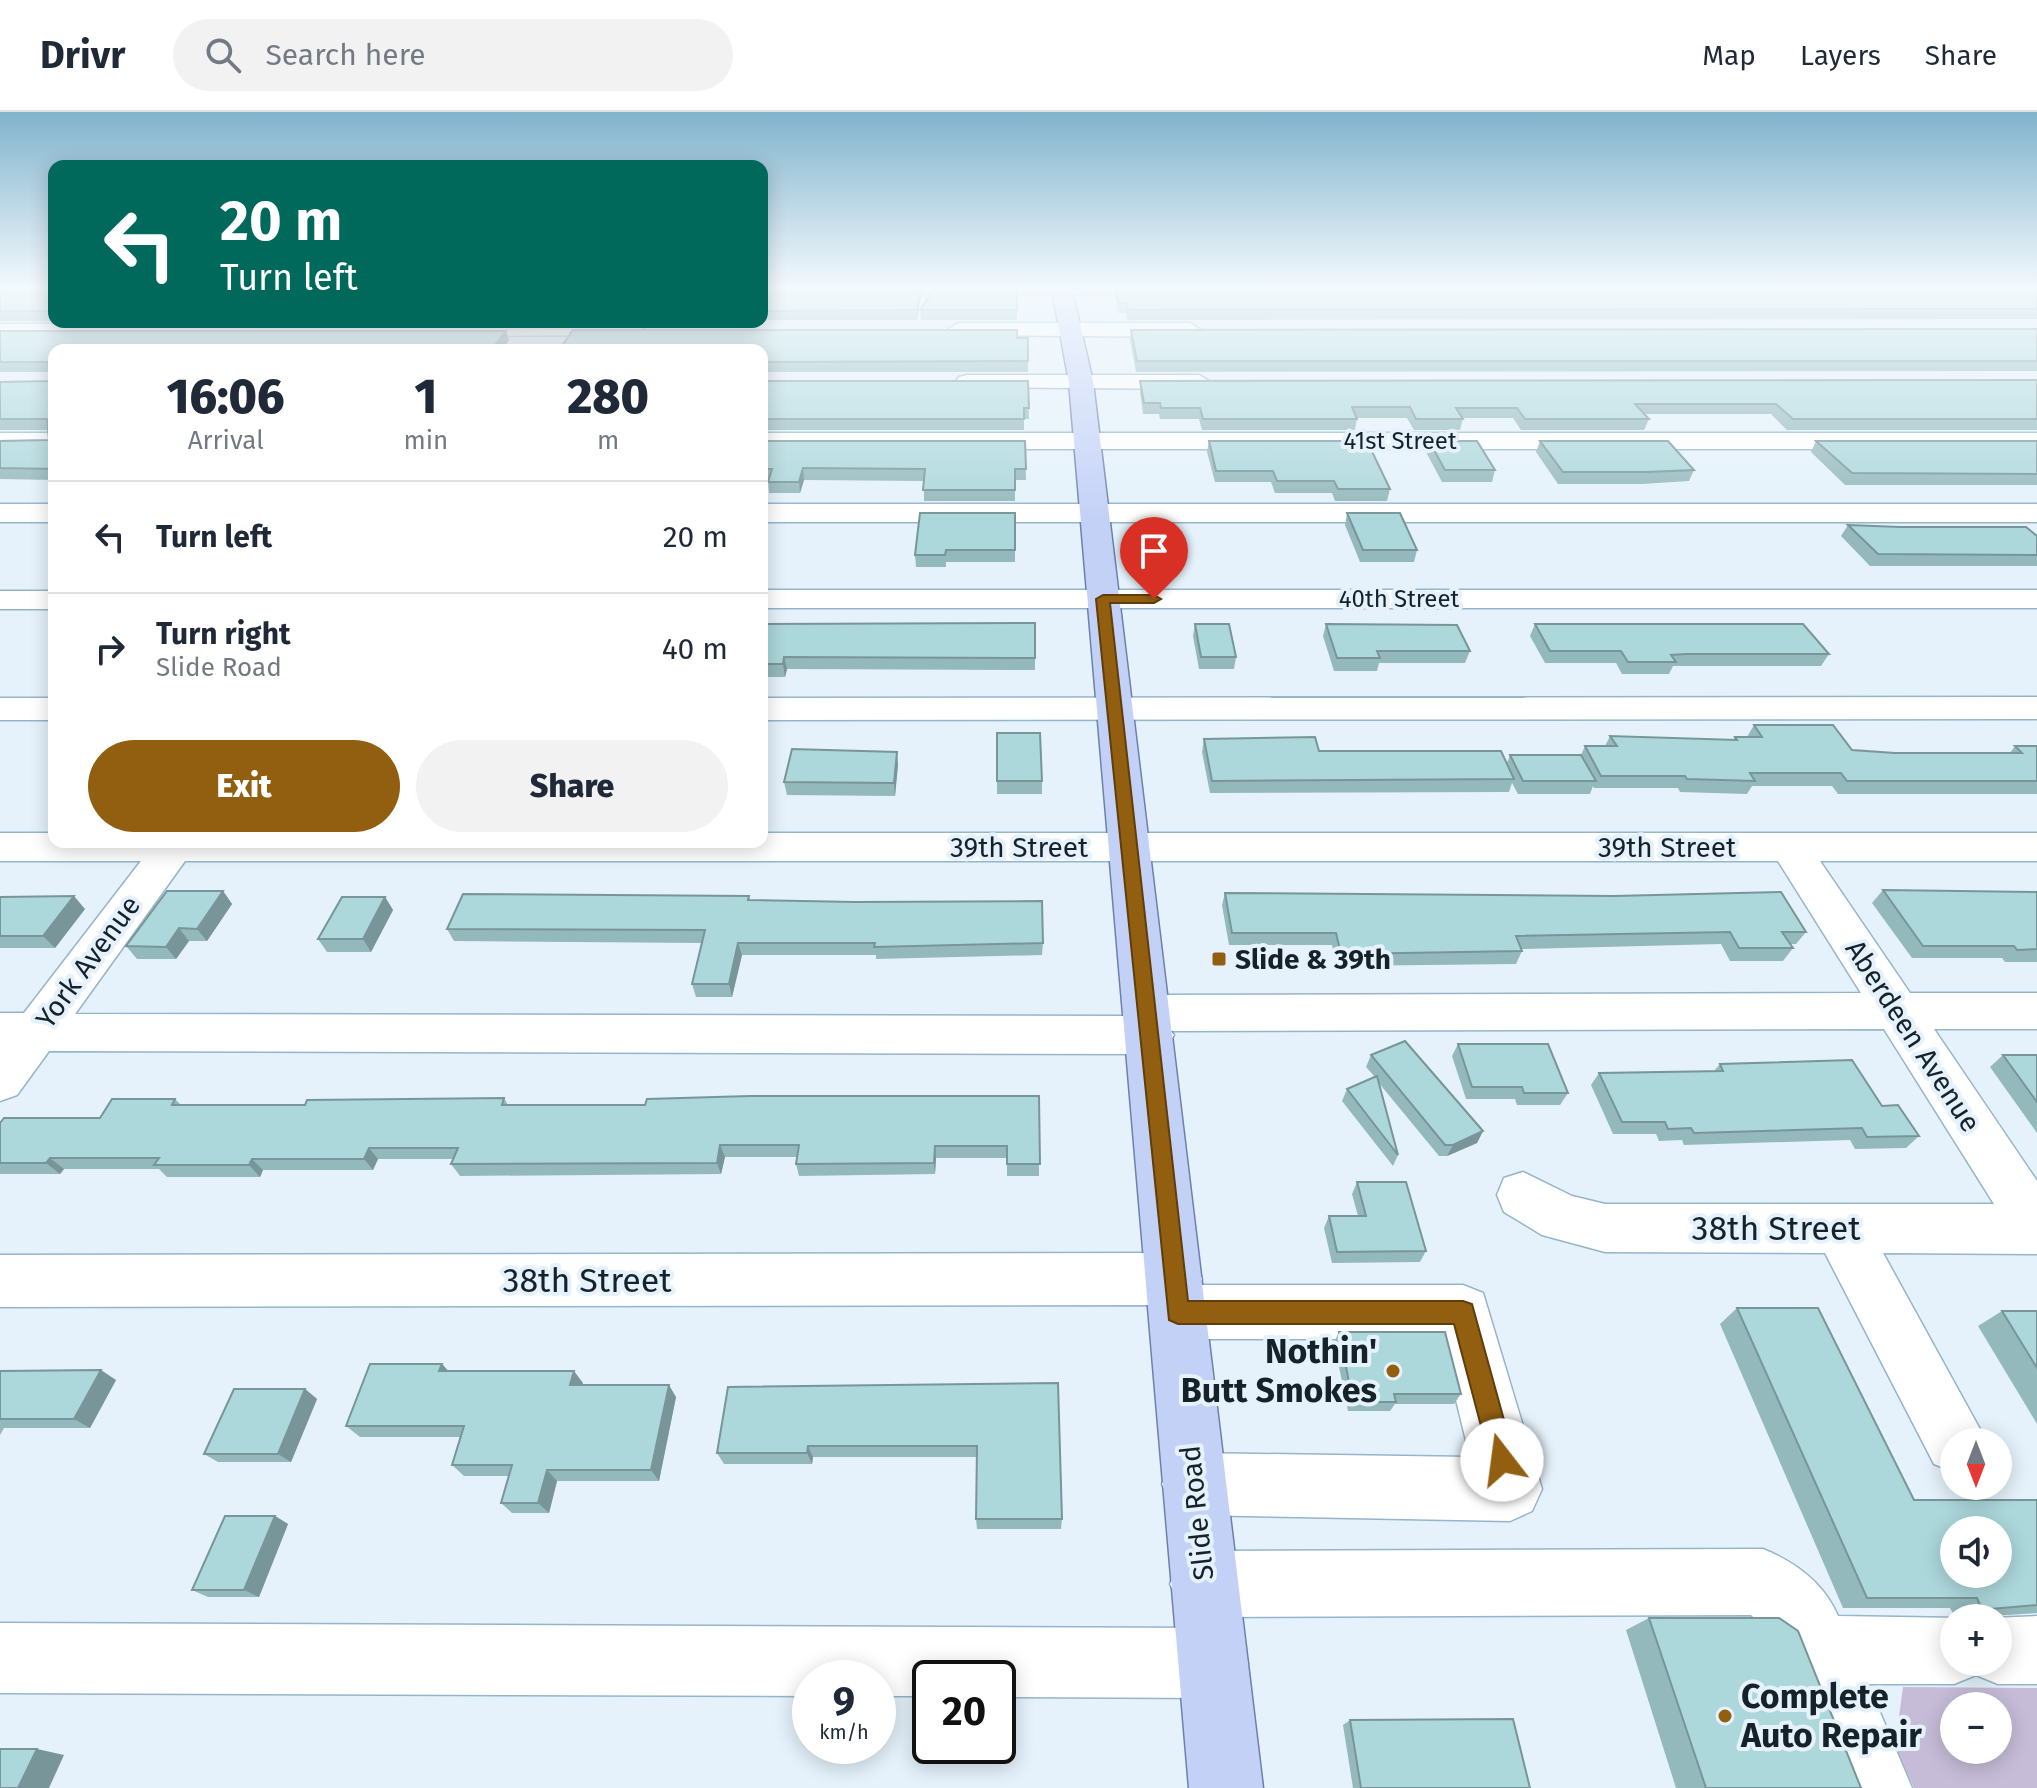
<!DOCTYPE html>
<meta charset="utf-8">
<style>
:root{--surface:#fff;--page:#f2f2f3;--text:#1f2937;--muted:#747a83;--line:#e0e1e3;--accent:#925f11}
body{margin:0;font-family:"Fira Sans",sans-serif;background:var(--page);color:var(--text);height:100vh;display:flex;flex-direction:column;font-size:30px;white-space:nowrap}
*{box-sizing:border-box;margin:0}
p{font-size:26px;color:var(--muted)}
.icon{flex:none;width:44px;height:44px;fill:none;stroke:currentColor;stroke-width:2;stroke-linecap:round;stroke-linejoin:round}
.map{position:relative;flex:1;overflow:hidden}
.panel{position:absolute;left:48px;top:232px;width:720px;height:504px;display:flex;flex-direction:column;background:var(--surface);border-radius:16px;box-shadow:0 4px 20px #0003}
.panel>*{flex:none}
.banner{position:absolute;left:48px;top:48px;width:720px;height:168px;border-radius:16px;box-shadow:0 4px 20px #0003;background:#00695c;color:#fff;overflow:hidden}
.needle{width:52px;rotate:180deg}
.buttons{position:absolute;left:1940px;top:1316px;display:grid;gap:16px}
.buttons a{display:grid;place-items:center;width:72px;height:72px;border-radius:50%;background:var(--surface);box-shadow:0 4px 20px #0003;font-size:40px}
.speed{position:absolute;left:792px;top:1548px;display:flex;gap:16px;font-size:40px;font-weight:700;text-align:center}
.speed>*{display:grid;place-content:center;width:104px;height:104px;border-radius:50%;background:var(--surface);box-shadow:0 4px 20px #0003;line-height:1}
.speed small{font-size:20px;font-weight:400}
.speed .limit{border:4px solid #111;border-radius:12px;background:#fff;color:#111}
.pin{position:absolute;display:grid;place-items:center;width:68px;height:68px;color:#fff;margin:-82px -34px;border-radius:50% 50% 50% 0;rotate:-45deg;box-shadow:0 0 8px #0007}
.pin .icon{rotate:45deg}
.me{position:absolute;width:88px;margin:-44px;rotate:345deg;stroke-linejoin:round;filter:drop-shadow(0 0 6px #0008)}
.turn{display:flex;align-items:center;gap:28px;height:168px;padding:0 40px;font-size:36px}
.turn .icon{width:104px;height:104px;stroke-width:2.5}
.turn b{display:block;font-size:56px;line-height:68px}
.eta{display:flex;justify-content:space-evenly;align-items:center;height:136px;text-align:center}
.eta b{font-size:48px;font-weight:800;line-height:56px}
.action{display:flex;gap:16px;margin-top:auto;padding:16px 40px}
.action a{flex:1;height:92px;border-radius:48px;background:var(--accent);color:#fff;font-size:32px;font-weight:800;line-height:92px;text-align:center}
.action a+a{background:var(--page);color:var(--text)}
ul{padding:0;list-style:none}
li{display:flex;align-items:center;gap:24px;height:112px;padding:0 40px;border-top:2px solid var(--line)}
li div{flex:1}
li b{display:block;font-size:30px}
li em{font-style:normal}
header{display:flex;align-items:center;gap:48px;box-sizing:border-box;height:112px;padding:0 40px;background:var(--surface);border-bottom:2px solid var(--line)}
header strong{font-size:38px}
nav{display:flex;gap:44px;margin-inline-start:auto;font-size:28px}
.search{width:560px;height:72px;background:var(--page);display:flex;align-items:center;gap:20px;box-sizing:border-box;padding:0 28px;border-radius:44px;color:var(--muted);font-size:30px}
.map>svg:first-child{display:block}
</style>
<header>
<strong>Drivr</strong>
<div class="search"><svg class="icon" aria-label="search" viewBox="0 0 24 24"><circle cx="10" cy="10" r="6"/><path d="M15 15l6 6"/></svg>Search here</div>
<nav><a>Map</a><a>Layers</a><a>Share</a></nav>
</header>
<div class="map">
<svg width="2037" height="1676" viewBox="0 0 2037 1676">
<rect width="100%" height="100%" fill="#e5f2fb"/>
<path fill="#c6bcd8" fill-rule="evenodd" d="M1903 1575 2037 1576V1676H1914L1895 1634ZM1998 1594V1638H1954V1594Z"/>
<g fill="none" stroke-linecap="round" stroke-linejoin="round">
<g stroke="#95b5ca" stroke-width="3">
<g id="minor">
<polygon points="762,173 1183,173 1185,176 1175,182 762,180"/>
<polygon points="1987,173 2011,173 2037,187 2037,202"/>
<polygon points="634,211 645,218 642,223 0,226 0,212"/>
<polygon points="958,211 1190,211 1201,218 1190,225 950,223 947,218"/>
<polygon points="967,263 1199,263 1211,270 1199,277 959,275 955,270 959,265"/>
<rect x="0" y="321" width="54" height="16"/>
<rect x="762" y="321" width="1275" height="16"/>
<rect x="0" y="392" width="54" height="18"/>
<rect x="762" y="392" width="1275" height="18"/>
<rect x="762" y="478" width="1275" height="18"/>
<rect x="0" y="479" width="54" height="18"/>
<polygon points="2037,585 2037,607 762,608 762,586"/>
<rect x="0" y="586" width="54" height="22"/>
<path d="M0 721H54V730H762V721H2037V749H1820L1910 881H2037V917H1934L2037 1069V1142L1883 1141 1987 1330H1954V1360L1934 1352 1825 1141 1605 1140 1542 1123 1504 1100 1497 1083 1504 1066 1523 1060 1572 1084 1605 1092H1994L1884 917 1171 919 1174 923 1167 936 1150 942 49 939 17 983 0 989V901H24L141 749H0ZM185 749H1778L1861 881 1146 883 1130 888 1125 904 75 902Z"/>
<polygon points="1174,1141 1194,1149 1202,1167 1199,1173 1463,1173 1483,1181 1542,1377 1532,1399 1510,1409 1193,1403 1171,1394 1162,1372 1171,1350 1193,1341 1470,1345 1441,1227 1178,1227 1158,1219 1150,1200 1153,1193 0,1195 0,1143"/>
<path d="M1763 1437C1795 1450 1824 1471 1838 1504L1960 1506H1954V1550H1998V1506H1992L2037 1504V1572H1998L1976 1563 1954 1572H1868L1912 1676H1838L1780 1529 1751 1503 1203 1505 1180 1495 1170 1472 1180 1449 1203 1439Z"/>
<polygon points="0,1511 1213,1516 1237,1527 1248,1551 1237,1575 1213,1586 998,1585 998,1566 930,1566 930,1584 878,1584 878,1566 810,1566 810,1584 0,1581"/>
</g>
</g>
<g stroke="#6d80ab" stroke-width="3">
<polygon id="major" points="1051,173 1071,173 1093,270 1263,1676 1189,1676 1069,270"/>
</g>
<use href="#minor" fill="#fff" fill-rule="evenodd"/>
<use href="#major" fill="#c4d1f7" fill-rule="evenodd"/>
</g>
<g fill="#94b9bc">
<rect x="0" y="173" width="54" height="36"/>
<polygon points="1017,173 1017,208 921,208 920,198"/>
<polygon points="762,174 921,174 921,183 917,208 762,208"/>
<polygon points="1116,174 2037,174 2037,207 1127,208 1126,201 1118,201 1115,183"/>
<polygon points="2037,217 2037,259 1136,260 1130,228 1131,218"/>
<polygon points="0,219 509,228 502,238 54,238 54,368 0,367 0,329 49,328 48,318 0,318 0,270 50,269 49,260 0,260"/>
<polygon points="1028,226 1028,260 762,260 762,238"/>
<polygon points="2037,268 2037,318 1787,318 1771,302 1644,302 1649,307 1644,318 1521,318 1513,306 1463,306 1460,318 1414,318 1407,306 1357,306 1355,318 1202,318 1199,307 1160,307 1159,302 1143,302 1140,280 1140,269"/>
<polygon points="762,269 1028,269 1029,307 1024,307 1024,318 762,318"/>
<polygon points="762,329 1025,329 1026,368 1015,368 1015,389 924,389 924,369 804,368 800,381 769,381 768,368 762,368"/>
<polygon points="1209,329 1390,377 1387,389 1335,389 1332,381 1275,381 1271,370 1215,370 1207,340"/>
<polygon points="1429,329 1495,358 1492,370 1442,370 1426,340"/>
<polygon points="1540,329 1694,358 1689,369 1642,372 1558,372 1536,340"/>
<polygon points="1816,329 2037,329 2037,373 1845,373 1811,340"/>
<polygon points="1015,401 1015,450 946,450 946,455 916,455 915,443"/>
<polygon points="1347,401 1417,438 1414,450 1360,450 1345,413"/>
<polygon points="1848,413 2037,424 2037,454 1870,454 1841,424"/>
<polygon points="1035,511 1035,558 787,557 785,565 762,565 762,512"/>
<polygon points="1195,512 1236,545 1234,557 1199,557 1193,524"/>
<polygon points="1326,512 1470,539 1465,551 1379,551 1377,559 1334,559 1323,524"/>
<polygon points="1535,512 1829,542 1821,554 1673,554 1669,562 1622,562 1616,551 1545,551 1530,524"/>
<polygon points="1754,613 1852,638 1895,641 2010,641 2015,634 2037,634 2037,682 1838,682 1832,674 1752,674 1747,682 1680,680 1678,676 1594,676 1593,674 1590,682 1518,682 1512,671 1509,680 1210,681 1202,640 1204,627 1319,639 1507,651 1510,643 1581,643 1585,634 1605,634 1610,624 1733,628 1735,625 1747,625"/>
<polygon points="997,621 1042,669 1042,682 997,682"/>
<polygon points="898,652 895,684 787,683 784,670"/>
<polygon points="1883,778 2037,780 2037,850 2005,850 2002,846 1912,846 1872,791"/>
<polygon points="223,779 232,792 207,829 189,829 176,847 137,847 126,834"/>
<polygon points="1225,781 1806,820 1796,832 1790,832 1793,836 1783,849 1730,849 1721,832 1521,837 1522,839 1516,852 1337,854 1332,833 1229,833 1222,793"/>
<polygon points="749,784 750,788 1043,831 1042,843 876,847 876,843 742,843 732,885 696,885 692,872 702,831 454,829 447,817"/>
<polygon points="0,785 85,797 55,836 0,836"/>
<polygon points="385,785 393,798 371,840 327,840 318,827"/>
<polygon points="1458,932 1568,981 1560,993 1517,993 1515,987 1466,987 1452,944"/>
<polygon points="1371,943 1483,1019 1477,1031 1447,1044 1439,1044 1378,970 1398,1043 1393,1054 1342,989 1347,977 1375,965 1366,955"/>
<polygon points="2003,943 2037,943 2037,1021 1990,955"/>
<polygon points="1720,952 1882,994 1919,1024 1906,1036 1855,1037 1850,1028 1684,1033 1682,1028 1659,1029 1656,1022 1613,1022 1591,973 1599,961 1714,959"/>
<polygon points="1039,984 1039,1064 1007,1064 1007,1046 936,1046 935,1062 799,1064 796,1052 797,1045 725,1045 721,1062 460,1064 451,1052 453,1047 378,1047 373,1058 263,1058 260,1065 167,1065 159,1057 64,1057 60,1062 0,1062 0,1011 100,1006 175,987 181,993 305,993 504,986 508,993 645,993"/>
<polygon points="1357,1070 1426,1139 1420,1150 1332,1151 1324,1116 1329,1104 1358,1104 1352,1082"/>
<polygon points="1737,1196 1914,1388 2037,1388 2037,1501 1961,1506 1954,1503 1950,1496 1843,1496 1720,1212"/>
<polygon points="2002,1199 2037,1199 2037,1312 1978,1214"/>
<polygon points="1339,1220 1461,1282 1454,1292 1395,1292 1390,1299 1348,1299 1334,1230"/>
<polygon points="442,1252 448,1259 583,1271 582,1273 676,1285 659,1369 557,1369 549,1401 512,1401 501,1391 509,1364 464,1364 452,1353 461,1325 360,1325 346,1314"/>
<polygon points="0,1259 116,1268 90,1316 4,1316 0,1323"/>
<polygon points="1058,1271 1062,1407 1061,1417 977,1417 976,1407 977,1345 813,1345 812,1352 724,1352 717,1341"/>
<polygon points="305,1277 317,1287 291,1350 218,1350 204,1342"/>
<polygon points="275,1404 288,1412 259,1485 208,1485 192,1478"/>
<polygon points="1649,1506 1861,1676 1676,1676 1626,1518"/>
<polygon points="1350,1608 1530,1676 1353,1676 1343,1613"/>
</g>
<g fill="#789699">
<polygon points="921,174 921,183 917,208 917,198"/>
<polygon points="506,219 509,228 502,238 491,238"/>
<polygon points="803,356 804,368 800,381 799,370"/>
<polygon points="784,545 787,557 785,565 783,552"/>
<polygon points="897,640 898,652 895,684 894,671"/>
<polygon points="223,779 232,792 207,829 197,817"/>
<polygon points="74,784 85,797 55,836 43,824"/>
<polygon points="385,785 393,798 371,840 363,827"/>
<polygon points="179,816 189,829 176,847 166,835"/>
<polygon points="738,831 742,843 732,885 729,872"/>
<polygon points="1483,1019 1477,1031 1447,1044 1453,1033"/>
<polygon points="720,1033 725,1045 721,1062 717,1051"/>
<polygon points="935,1034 936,1046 935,1062 934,1051"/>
<polygon points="369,1036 378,1047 373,1058 364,1047"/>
<polygon points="50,1046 64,1057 60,1062 46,1051"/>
<polygon points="252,1047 263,1058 260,1065 249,1053"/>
<polygon points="442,1252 453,1264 439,1259"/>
<polygon points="101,1258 116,1268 90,1316 74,1307"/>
<polygon points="574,1259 583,1271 579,1285 570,1273"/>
<polygon points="669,1273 676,1285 659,1369 651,1358"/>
<polygon points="305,1277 317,1287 291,1350 278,1342"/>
<polygon points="808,1334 813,1345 812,1352 807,1341"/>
<polygon points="547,1358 557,1369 549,1401 538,1391"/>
<polygon points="275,1404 288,1412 259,1485 244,1478"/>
<polygon points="37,1637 64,1643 49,1676 18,1676"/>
</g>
<g fill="#acd7db" stroke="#789699" stroke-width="2" fill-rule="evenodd">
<rect x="0" y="173" width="54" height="26"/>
<polygon points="937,173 1017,173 1017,198 920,198"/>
<polygon points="762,174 921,174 917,198 762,199"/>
<polygon points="1116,174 2037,174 2037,197 1128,198 1126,191 1119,191"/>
<polygon points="2037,217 2037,249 1137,249 1131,218"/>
<polygon points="573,218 1017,218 1017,226 1028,226 1028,249 762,250 762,238 559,238"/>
<polygon points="0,219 506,219 491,238 54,238 54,357 0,356 0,329 49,328 47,307 0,307 0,270 50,269 48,250 0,250"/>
<polygon points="2037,268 2037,307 1793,307 1776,292 1635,292 1649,307 1525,307 1517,296 1456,296 1463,307 1416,307 1410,295 1352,295 1357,307 1203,307 1200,296 1161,296 1160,291 1144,291 1140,269"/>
<polygon points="762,269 1028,269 1029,296 1024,296 1024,307 762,307"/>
<polygon points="762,329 1025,329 1026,357 1015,357 1015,378 923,378 925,357 803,356 799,370 768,370 772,357 762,357"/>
<polygon points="1209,329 1367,329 1390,377 1338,377 1334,369 1277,369 1273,359 1216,359"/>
<polygon points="1429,329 1477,329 1495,358 1445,358"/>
<polygon points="1540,329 1668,329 1694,358 1647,360 1563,360"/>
<polygon points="1816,329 2037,329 2037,362 1852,361"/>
<polygon points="920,401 1015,401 1015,438 946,438 945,443 915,443"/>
<polygon points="1347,401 1400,401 1417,438 1363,438"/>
<polygon points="1848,413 1900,415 2026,415 2037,424 2037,443 1878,442"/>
<polygon points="1035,511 1035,546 784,545 783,552 762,552 762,512"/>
<polygon points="1195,512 1229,512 1236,545 1201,545"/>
<polygon points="1326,512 1457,513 1470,539 1377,539 1380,546 1337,546"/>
<polygon points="1535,512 1803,512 1829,542 1686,542 1671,543 1676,550 1628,550 1621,539 1550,539"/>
<polygon points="1754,613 1833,613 1852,638 1895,641 2022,641 2015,634 2037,634 2037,669 1847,669 1841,661 1750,661 1755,669 1687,667 1685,664 1601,664 1585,634 1617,634 1610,624 1737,628 1735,625 1762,625"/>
<polygon points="997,621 1040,621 1042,669 997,669"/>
<polygon points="1315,625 1319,639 1501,639 1514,667 1212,669 1204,627"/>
<polygon points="792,637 897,640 894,671 784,670"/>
<polygon points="1510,643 1581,643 1596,669 1523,669"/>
<polygon points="1883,778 2037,780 2037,837 2017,838 2014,834 1923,834"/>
<polygon points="167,779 223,779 197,817 179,816 166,835 126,834"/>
<polygon points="1781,780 1806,820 1782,820 1793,836 1739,836 1730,820 1516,824 1522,839 1341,842 1336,821 1232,821 1225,781 1614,784"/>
<polygon points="463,782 749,784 748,788 855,790 1042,789 1043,831 874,835 875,831 738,831 729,872 692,872 705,818 447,817"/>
<polygon points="74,784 43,824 0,824 0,785"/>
<polygon points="342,785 385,785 363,827 318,827"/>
<polygon points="1405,929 1483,1019 1453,1033 1445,1033 1371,943"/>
<polygon points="1458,932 1548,932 1568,981 1524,981 1522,975 1472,975"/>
<polygon points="2003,943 2037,943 2037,990"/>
<polygon points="1852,948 1882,994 1898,993 1919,1024 1867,1025 1862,1016 1694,1021 1691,1016 1668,1017 1665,1010 1622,1010 1599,961 1723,959 1720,952"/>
<polygon points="1377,964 1398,1043 1347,977"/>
<polygon points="750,984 1039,984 1040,1052 1007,1052 1007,1034 935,1034 934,1051 796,1052 799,1033 720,1033 717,1051 451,1052 458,1036 369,1036 364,1047 252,1047 249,1053 154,1053 159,1046 50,1046 46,1051 0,1051 0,1011 4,1006 100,1006 112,987 175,987 172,993 305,993 307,988 504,986 502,993 645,993 647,987"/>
<polygon points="1357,1070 1406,1070 1426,1139 1337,1140 1329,1104 1366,1104"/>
<path d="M1737 1196H1818L1914 1388H2037V1493L1990 1497 1980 1493 1977 1486H1867ZM1954 1418H1998V1462H1954Z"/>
<polygon points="2002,1199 2037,1199 2037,1256"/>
<polygon points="1339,1220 1445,1220 1461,1282 1394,1282 1396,1290 1353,1290"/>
<polygon points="370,1252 442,1252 439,1259 574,1259 570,1273 669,1273 651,1358 547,1358 538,1391 501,1391 512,1353 452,1353 464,1314 346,1314"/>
<polygon points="101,1258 74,1307 0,1307 0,1259"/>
<polygon points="1058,1271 1062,1407 976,1407 977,1334 808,1334 807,1341 717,1341 728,1275"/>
<polygon points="234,1277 305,1277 278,1342 204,1342"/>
<polygon points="225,1404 275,1404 244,1478 192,1478"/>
<polygon points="1649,1506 1779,1506 1798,1519 1861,1676 1706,1676"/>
<polygon points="1513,1607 1530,1676 1361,1676 1350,1608"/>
<polygon points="0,1637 37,1637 18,1676 0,1676"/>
</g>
<linearGradient id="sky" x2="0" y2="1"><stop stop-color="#81b3cc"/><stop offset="0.43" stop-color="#f3f9fd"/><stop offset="1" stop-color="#f3f9fd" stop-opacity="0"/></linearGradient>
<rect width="2037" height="407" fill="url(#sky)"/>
<polygon fill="#925f11" stroke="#5f3e0b" stroke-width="2" points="1103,483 1154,483 1161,487 1154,491 1110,491 1188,1189 1463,1189 1472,1192 1515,1348 1511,1357 1502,1361 1493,1357 1490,1348 1454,1212 1178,1212 1169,1208 1096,487"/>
<g fill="#925f11" stroke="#e5f2fb" stroke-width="3">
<rect x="1211" y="839" width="16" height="16" rx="4"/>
<circle cx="1393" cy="1259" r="8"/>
<circle cx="1725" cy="1604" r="8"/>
</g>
<g text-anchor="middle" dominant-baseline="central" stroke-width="8" stroke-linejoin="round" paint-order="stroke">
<g font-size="24" fill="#15222a" stroke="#e5f2fb">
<text x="1400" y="329">41st Street</text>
<text x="1399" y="487">40th Street</text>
</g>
<g font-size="28" fill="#15222a" stroke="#e5f2fb">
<text x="1019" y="735">39th Street</text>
<text x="1667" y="735">39th Street</text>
<text transform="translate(88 850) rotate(-54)">York Avenue</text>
<text transform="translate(1913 924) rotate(57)">Aberdeen Avenue</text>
<text transform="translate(1197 1401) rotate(-96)">Slide Road</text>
</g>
<g font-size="28" font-weight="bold" fill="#15222a" stroke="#e5f2fb" text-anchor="start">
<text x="1235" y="847">Slide &amp; 39th</text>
</g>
<g font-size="34" fill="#15222a" stroke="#e5f2fb">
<text x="1776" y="1116">38th Street</text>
<text x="587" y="1168">38th Street</text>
</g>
<g font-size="34" font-weight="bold" fill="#15222a" stroke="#e5f2fb" text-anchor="end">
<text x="1377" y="1239">Nothin'<tspan x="1377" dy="39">Butt Smokes</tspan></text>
<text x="1741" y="1584" text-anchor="start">Complete<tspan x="1741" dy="39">Auto Repair</tspan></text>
</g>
</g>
</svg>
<div class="buttons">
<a><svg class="needle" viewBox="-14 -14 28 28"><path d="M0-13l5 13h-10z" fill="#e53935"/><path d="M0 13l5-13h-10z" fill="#747a83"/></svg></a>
<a><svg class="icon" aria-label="sound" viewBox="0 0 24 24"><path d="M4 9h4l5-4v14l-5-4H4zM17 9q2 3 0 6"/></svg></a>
<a>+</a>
<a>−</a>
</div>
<div class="speed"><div>9<small>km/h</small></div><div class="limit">20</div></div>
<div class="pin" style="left:1154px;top:487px;background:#d93025"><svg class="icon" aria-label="arrive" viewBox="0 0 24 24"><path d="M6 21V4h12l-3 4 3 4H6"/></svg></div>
<svg class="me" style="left:1502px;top:1348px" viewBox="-20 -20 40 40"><circle r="19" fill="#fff"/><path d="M0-13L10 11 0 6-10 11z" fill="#925f11"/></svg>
<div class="banner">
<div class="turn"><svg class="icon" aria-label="left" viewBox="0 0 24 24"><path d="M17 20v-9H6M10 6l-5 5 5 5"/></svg><div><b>20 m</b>Turn left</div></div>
</div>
<section class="panel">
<div class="eta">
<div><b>16:06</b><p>Arrival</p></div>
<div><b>1</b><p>min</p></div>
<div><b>280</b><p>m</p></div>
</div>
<ul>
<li><svg class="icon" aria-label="left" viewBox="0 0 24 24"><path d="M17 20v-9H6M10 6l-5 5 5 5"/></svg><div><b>Turn left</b></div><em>20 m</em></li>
<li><svg class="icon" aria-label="right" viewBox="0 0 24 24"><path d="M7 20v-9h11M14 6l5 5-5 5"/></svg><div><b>Turn right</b><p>Slide Road</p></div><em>40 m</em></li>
</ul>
<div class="action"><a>Exit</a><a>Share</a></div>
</section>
</div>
